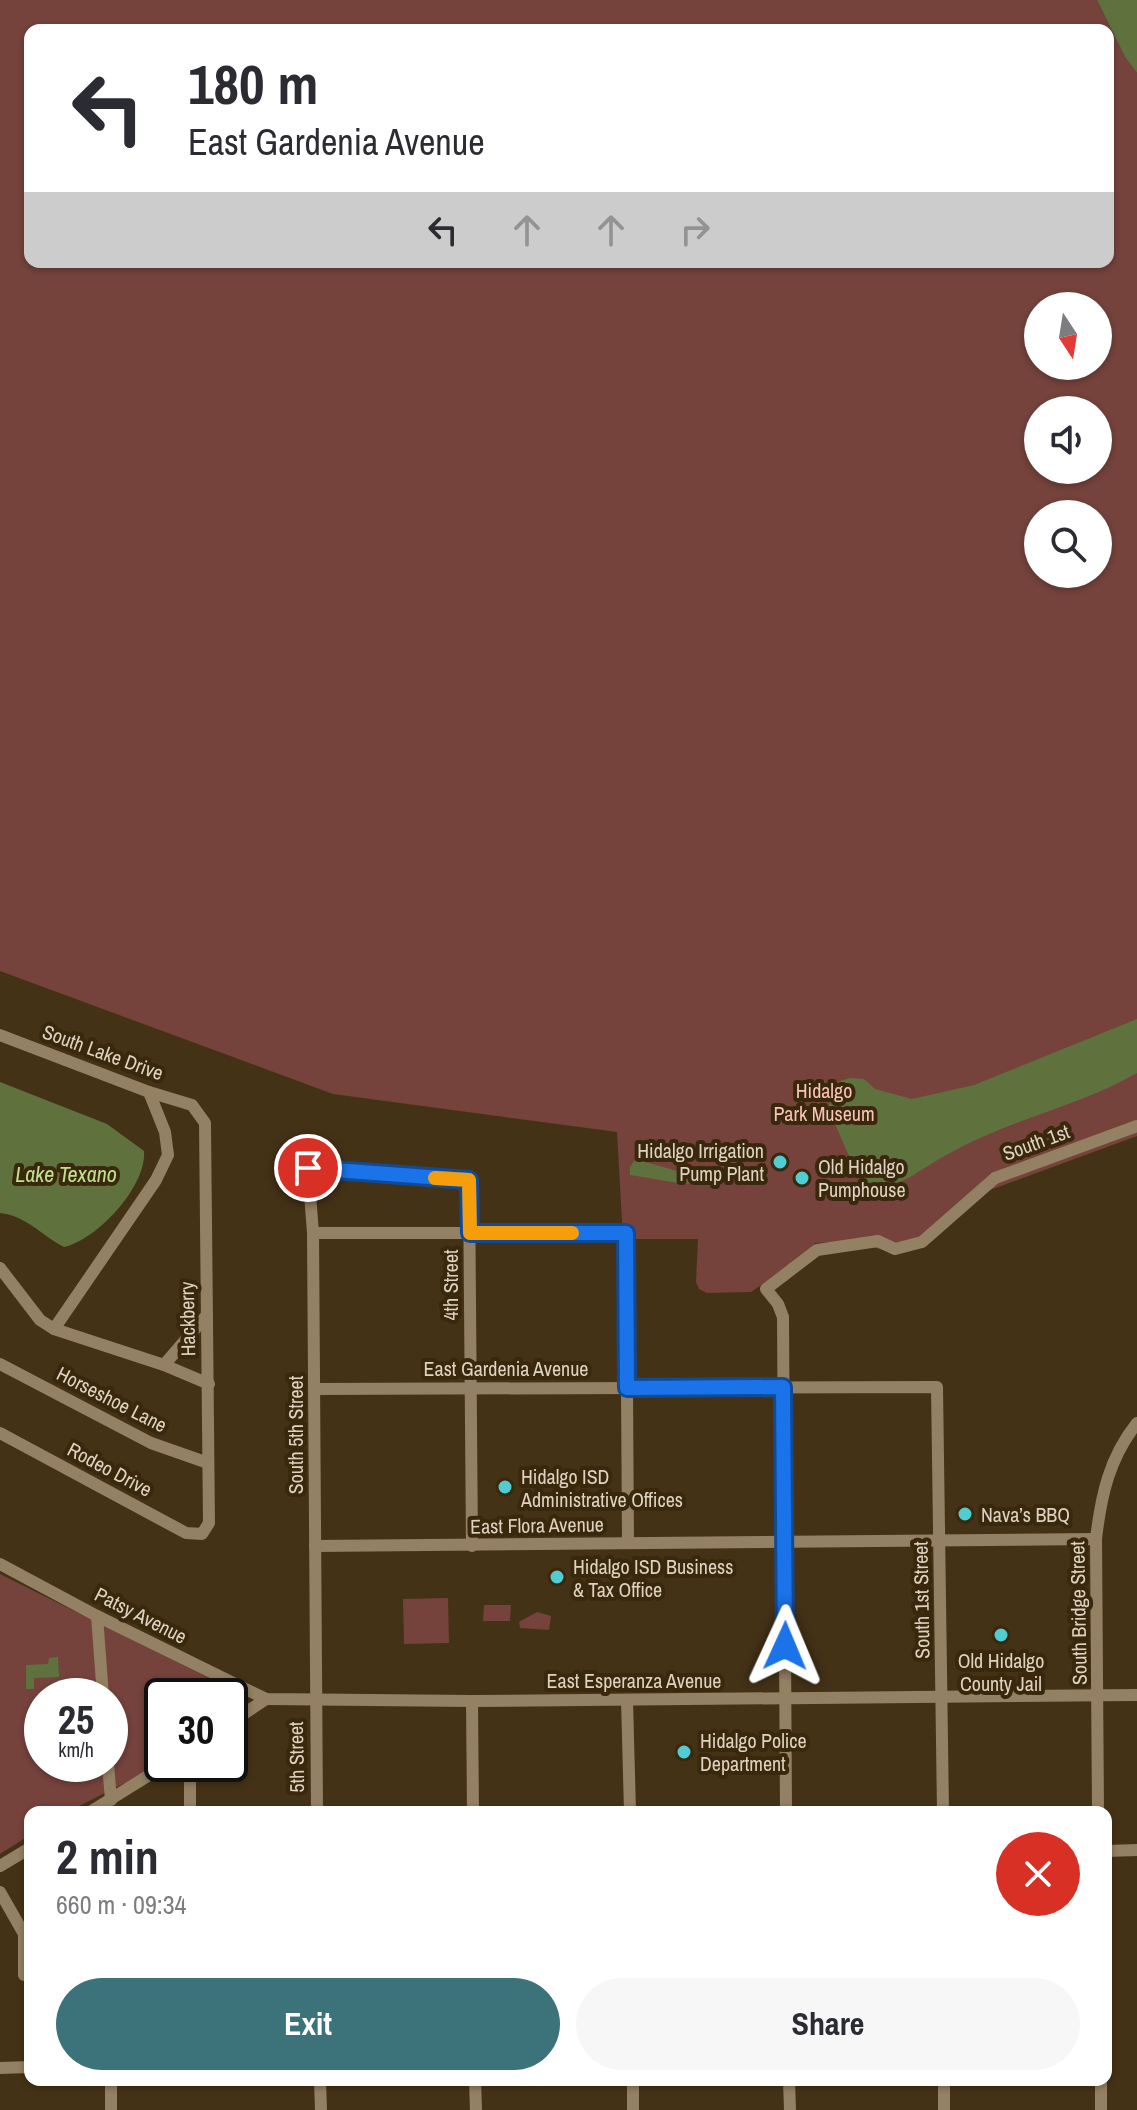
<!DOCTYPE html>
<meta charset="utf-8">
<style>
:root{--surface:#fff;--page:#f7f7f7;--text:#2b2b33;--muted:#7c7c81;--accent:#3c737b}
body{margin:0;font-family:"Archivo Narrow",sans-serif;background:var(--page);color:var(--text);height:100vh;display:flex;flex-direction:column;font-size:30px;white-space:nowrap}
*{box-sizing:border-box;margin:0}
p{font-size:26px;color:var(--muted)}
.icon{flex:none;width:44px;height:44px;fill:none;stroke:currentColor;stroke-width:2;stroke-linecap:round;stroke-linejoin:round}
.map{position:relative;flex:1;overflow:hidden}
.sheet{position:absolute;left:24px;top:1806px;width:1088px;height:280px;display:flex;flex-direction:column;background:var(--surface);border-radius:16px;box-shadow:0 2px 6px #0004}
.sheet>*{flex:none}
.banner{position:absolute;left:24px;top:24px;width:1090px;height:244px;border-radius:16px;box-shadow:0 2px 6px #0004;background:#fff;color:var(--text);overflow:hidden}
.needle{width:52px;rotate:168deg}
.tools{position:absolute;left:1024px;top:292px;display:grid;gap:16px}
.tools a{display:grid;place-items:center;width:88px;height:88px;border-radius:50%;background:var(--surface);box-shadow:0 2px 6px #0004;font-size:40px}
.speed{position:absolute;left:24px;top:1678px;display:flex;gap:16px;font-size:40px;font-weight:700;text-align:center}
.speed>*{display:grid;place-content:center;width:104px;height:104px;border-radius:50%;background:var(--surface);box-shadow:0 2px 6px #0004;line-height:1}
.speed small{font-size:20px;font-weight:400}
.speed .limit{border:4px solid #111;border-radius:12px;background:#fff;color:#111}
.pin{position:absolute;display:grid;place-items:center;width:68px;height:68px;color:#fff;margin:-34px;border:4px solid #fff;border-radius:50%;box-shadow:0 2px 8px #0007}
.me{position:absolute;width:88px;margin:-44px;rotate:1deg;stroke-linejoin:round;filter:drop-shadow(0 0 6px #0008)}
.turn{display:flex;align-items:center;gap:28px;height:168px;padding:0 32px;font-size:36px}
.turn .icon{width:104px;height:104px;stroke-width:2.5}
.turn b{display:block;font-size:56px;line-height:68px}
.lanes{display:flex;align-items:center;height:76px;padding:0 32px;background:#0003;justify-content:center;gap:40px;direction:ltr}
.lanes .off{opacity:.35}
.round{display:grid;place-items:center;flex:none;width:84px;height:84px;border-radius:42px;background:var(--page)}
.summary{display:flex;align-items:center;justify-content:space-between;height:136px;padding:0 32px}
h1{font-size:48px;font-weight:800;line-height:60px}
.button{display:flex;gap:16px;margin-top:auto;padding:16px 32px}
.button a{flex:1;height:92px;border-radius:48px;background:var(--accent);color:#fff;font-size:32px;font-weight:800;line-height:92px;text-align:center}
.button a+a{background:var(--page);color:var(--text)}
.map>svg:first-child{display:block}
</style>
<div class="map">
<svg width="1137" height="2110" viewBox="0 0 1137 2110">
<rect width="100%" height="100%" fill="#443217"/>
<g fill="#75423c" fill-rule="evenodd">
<path d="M0 0H1097L1125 57 1137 73V1136L990 1190 934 1238 889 1252 854 1241 815 1243 810 1251 751 1292 707 1293 699 1289 696 1282 698 1239H623L617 1132 333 1094 0 971ZM30 30H1108V262H30ZM1038 306H1098V366H1038ZM1038 410H1098V470H1038ZM1038 514H1098V574H1038Z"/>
<path d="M0 1574 247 1697 249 1706 230 1718V1696H162V1761L133 1779 67 1812H30V1835L0 1854ZM42 1696H110V1764H42Z"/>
<polygon points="448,1598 449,1643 404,1644 403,1599"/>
<polygon points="484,1605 511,1605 510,1621 483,1621"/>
<polygon points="537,1612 551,1616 549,1630 520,1628 519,1622"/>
</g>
<g fill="#5f723e">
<polygon points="1097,0 1137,0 1137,73 1125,57"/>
<path d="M1137 1019V1073C1092 1099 1042 1112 994 1132 964 1144 938 1159 912 1176 901 1183 884 1185 871 1191L847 1152 828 1107 840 1081 850 1078 864 1079 875 1089 912 1099 974 1085Z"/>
<path d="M0 1082 107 1124 144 1151C147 1186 97 1240 64 1247 42 1236 27 1216 0 1213Z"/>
<path d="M639 1160 701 1178 702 1183C690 1187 646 1177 630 1175V1167L634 1161Z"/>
<polygon points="58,1657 59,1677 34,1678 34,1689 26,1689 26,1665 48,1664 49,1658"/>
</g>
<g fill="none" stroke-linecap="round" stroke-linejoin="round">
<g stroke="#948062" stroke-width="12">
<polyline points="0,1035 149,1092 192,1105 205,1123 209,1523 202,1534 186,1533 0,1433"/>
<polyline points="313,1233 626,1233 628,1543"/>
<polyline points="0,1268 40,1320 54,1329 164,1365 209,1384"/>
<polyline points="54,1329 156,1180 168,1155 165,1132 149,1092"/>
<polyline points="0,1364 151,1443 208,1463"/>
<polyline points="164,1365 207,1315"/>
<polyline points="315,1389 937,1387 943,1812"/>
<polyline points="315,1546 1096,1539"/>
<polyline points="0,1564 97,1616 266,1699 472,1701 1137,1695"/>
<polyline points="97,1616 103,1696"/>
<polyline points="627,1700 630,1812"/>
<polyline points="472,1701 473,1812"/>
<polyline points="230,1723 266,1699"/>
<polyline points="108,1764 111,1800"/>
<polyline points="190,1764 190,1812"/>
<polyline points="90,1812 167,1764"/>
<polyline points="317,1812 313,1233 308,1168 469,1180 472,1546"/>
<polyline points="786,1812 783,1317 778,1304 766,1289 817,1250 878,1241 895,1249 922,1242 995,1178 1137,1126"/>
<path d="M1098 1812 1096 1539C1101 1496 1109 1458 1137 1423"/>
<polyline points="1106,1851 1137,1850"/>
<polyline points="0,1866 30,1848"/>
<polyline points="0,1892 24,1934 24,1975"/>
<polyline points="0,2068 30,2067"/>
<polyline points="320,2080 321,2110"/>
<polyline points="475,2080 476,2110"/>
<polyline points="789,2080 790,2110"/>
<polyline points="944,2080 944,2110"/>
<polyline points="1101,2080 1101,2110"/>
<polyline points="111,2110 111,2080"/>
<polyline points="633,2110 633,2080"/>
</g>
</g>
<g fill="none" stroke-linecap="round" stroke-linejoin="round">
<g stroke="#114b97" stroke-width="20">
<polyline id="route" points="308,1168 469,1180 470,1233 626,1233 627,1388 783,1387 785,1646"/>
</g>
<use href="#route" stroke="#1a73e8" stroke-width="14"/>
<polyline stroke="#f59e0b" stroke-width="14" points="435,1178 469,1180 470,1233 572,1233"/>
</g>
<g fill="#51ccd2" stroke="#39280c" stroke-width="3">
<circle cx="780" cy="1162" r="8"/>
<circle cx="802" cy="1178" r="8"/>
<circle cx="505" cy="1487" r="8"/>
<circle cx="965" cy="1514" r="8"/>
<circle cx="557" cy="1577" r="8"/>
<circle cx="1001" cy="1635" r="8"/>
<circle cx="684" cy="1752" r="8"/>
</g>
<g text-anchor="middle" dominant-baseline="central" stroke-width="8" stroke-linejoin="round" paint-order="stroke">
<g font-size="20" fill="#ded3c3" stroke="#39280c">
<text transform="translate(103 1052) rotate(20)">South Lake Drive</text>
<text transform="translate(1036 1142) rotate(-20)">South 1st</text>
<text transform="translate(450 1285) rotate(-90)">4th Street</text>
<text transform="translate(187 1319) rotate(-91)">Hackberry</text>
<text x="506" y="1368">East Gardenia Avenue</text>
<text transform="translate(112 1399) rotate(27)">Horseshoe Lane</text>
<text transform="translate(295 1435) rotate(-90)">South 5th Street</text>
<text transform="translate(110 1469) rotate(28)">Rodeo Drive</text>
<text transform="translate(537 1525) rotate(-1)">East Flora Avenue</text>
<text transform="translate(921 1600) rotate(-91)">South 1st Street</text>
<text transform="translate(1078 1613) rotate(-91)">South Bridge Street</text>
<text transform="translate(141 1615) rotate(27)">Patsy Avenue</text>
<text x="634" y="1680">East Esperanza Avenue</text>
<text transform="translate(296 1757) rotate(-91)">5th Street</text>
</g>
<g font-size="20" fill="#f9c2ba" stroke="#39280c">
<text x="824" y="1090">Hidalgo<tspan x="824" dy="23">Park Museum</tspan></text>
</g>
<g font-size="20" fill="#ded3c3" stroke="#39280c" text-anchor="start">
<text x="764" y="1150" text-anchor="end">Hidalgo Irrigation<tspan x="764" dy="23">Pump Plant</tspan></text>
<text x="818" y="1166">Old Hidalgo<tspan x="818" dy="23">Pumphouse</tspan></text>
<text x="521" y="1476">Hidalgo ISD<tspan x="521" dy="23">Administrative Offices</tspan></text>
<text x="981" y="1514">Nava’s BBQ</text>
<text x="573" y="1566">Hidalgo ISD Business<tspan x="573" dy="23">&amp; Tax Office</tspan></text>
<text x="1001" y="1660" text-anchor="middle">Old Hidalgo<tspan x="1001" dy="23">County Jail</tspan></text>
<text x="700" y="1740">Hidalgo Police<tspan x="700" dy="23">Department</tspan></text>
</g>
<g font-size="22" font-style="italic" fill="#c1e091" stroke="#39280c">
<text x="66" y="1174">Lake Texano</text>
</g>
</g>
</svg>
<div class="tools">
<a><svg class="needle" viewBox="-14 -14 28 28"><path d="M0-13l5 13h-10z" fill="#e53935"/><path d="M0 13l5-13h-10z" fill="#7c7c81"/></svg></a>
<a><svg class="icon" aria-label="sound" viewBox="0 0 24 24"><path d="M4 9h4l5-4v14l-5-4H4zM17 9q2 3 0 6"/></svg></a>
<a><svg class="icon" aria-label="search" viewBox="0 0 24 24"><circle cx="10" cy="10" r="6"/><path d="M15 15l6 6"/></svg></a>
</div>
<div class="speed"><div>25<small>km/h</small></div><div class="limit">30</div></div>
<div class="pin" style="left:308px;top:1168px;background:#d93025"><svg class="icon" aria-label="arrive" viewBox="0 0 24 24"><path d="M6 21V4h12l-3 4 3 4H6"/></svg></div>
<svg class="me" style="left:785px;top:1646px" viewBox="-20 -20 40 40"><path d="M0-17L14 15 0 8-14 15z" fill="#1a73e8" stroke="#fff" stroke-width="4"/></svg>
<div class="banner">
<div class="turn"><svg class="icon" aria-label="left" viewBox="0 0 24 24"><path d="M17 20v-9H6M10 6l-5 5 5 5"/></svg><div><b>180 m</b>East Gardenia Avenue</div></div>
<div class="lanes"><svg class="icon" aria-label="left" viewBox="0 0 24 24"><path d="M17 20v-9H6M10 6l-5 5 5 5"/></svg><svg class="icon off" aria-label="ahead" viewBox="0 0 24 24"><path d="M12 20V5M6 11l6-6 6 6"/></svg><svg class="icon off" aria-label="ahead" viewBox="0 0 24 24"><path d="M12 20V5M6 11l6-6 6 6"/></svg><svg class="icon off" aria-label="right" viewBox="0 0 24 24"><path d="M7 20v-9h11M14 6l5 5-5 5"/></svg></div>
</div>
<section class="sheet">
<div class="summary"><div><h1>2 min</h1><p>660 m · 09:34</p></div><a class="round" style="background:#d93025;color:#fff"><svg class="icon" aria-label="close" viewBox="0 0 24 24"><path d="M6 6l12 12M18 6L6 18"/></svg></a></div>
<div class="button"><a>Exit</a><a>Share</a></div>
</section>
</div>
